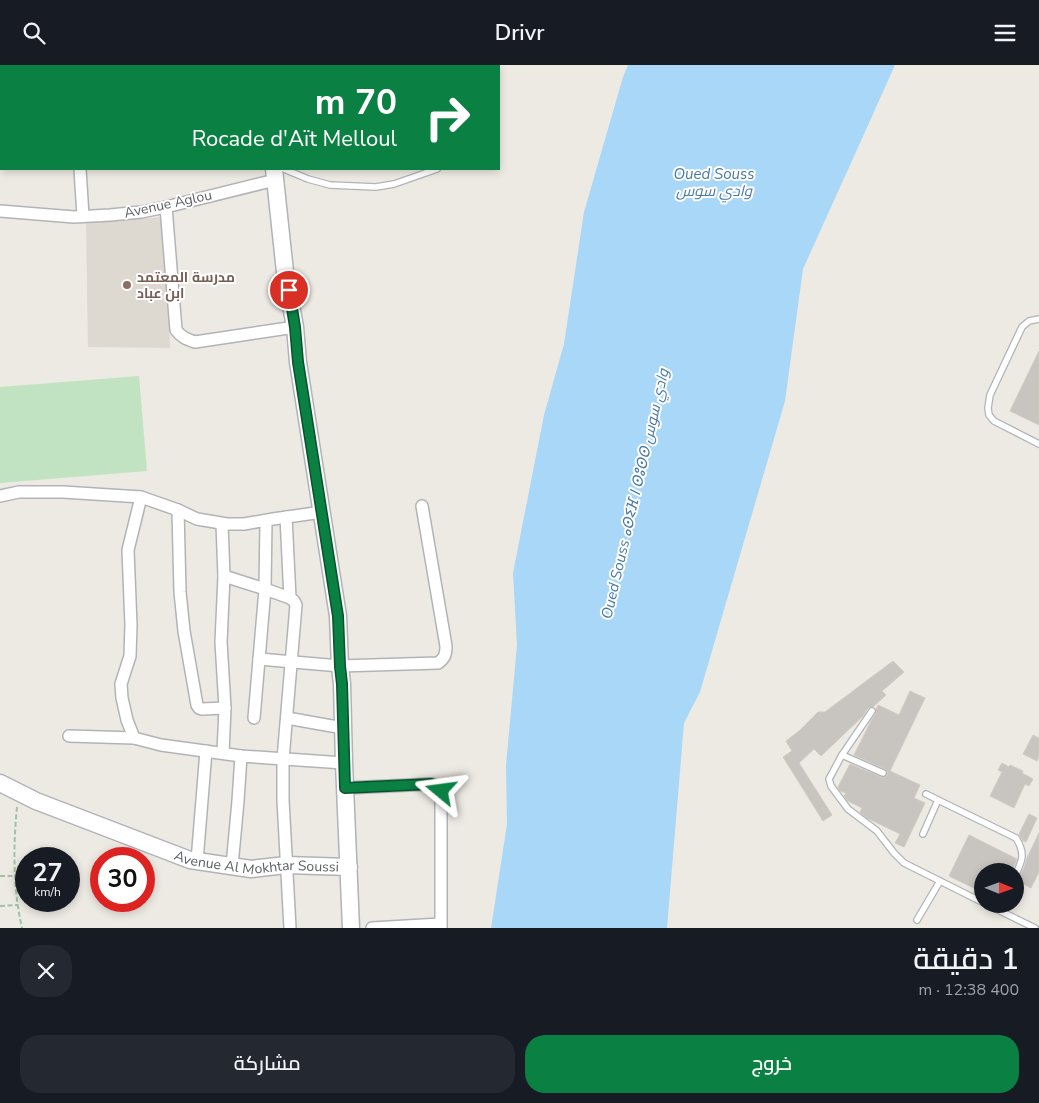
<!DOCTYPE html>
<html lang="ar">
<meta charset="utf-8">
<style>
:root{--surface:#171b24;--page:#242831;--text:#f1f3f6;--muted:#9ea1a6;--accent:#0b8043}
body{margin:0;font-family:"Nunito Sans",Cairo,"Noto Sans Tifinagh",sans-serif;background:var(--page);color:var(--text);direction:rtl;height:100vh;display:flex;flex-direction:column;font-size:19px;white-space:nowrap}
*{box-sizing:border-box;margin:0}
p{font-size:16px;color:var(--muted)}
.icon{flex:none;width:28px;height:28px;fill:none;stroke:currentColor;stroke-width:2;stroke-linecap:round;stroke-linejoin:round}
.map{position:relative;height:863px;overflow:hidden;direction:ltr}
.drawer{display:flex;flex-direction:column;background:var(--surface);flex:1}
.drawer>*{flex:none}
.top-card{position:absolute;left:0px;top:0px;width:500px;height:105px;box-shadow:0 2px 8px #0003;direction:rtl;background:#0b8043;color:#fff;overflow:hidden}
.needle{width:32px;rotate:91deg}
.fabs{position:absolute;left:974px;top:798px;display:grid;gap:10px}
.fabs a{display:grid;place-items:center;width:50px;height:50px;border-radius:50%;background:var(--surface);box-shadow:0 2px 8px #0003;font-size:25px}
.speed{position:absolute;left:15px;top:782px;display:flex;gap:10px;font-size:25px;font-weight:700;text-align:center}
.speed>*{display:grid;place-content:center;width:65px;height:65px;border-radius:50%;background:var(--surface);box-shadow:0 2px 8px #0003;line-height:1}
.speed small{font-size:12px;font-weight:400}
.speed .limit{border:8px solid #d22;background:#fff;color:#111}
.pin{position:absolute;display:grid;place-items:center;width:42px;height:42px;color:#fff;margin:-21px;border:2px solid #fff;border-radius:50%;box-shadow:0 1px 5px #0007}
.me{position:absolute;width:55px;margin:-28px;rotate:286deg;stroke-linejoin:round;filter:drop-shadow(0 0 4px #0008)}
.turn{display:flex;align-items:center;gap:18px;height:105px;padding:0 20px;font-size:22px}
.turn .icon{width:65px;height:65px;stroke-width:2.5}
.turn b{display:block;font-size:35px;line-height:42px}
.round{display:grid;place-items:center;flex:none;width:52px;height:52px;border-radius:20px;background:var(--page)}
.head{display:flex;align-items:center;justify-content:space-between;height:85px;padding:0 20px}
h1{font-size:30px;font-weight:600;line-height:38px}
.cta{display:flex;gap:10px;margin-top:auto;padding:10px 20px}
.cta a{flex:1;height:58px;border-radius:20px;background:var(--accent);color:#fff;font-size:20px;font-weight:600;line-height:58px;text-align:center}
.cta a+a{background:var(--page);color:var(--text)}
header{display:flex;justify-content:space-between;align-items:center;height:65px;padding:0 20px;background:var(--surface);font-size:22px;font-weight:600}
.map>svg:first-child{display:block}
</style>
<header><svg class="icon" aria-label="menu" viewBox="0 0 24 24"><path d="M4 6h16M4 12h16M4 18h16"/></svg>Drivr<svg class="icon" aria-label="search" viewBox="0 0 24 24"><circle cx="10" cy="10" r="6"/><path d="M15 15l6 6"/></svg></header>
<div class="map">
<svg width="1039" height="863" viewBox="0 0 1039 863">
<rect width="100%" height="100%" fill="#edeae3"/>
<polygon fill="#ddd9d1" points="165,152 170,283 88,282 86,157"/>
<polygon fill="#c2e3c1" points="139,311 147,406 0,418 0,322"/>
<polygon fill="#a8d7f8" points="628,0 895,0 860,78 803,204 785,336 700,627 684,658 667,863 491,863 507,759 506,700 517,580 513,508 544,350 564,279 584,147 623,12"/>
<g fill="#c8c5c0" stroke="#d1ccc2">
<polygon points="1039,286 1039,360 1010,346"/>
<polygon points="893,596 904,607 882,626 886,630 873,642 868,643 863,651 821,691 814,684 799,698 832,750 823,756 783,692 792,686 786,676 799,666 818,647 825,647"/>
<polygon points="910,626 925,633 890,706 920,720 914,733 925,738 904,782 895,778 900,769 867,753 860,747 862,743 848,736 844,731 846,728 840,726 838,722 850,699 881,712 884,713 887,710 888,707 885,704 854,690 870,658 876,648 876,644 878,640 899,650"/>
<polygon points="1033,670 1039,673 1039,691 1037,696 1023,689"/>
<polygon points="1002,698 1009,702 1010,700 1023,706 1022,708 1033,714 1029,721 1025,719 1014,743 990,731 1002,707 998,705"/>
<polygon points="1029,749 1037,753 1026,777 1023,776 1019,769"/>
<polygon points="1039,768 1039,807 1031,823 1016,815 1019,813 1024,803 1027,793"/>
<polygon points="969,770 1017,794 1012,806 982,806 982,827 949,811"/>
</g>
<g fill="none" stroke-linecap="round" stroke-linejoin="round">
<g stroke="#b1b4b7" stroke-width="8">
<g id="lane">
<polyline points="284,104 308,114 330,120 376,122 394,119 437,104"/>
<polyline points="1039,254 1029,256 1022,262 990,330 988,343 989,350 994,356 1039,379"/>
<polyline points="872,646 842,690 829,714 831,721 848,744 877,766 894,788 904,798 982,837"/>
<polyline points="842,690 883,708"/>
<path d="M938 735 1016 773C1026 789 1022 796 1015 811"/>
<polyline points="923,769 938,735 926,729"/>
<polyline points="986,839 1035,863"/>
<polyline points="917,855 940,816"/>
</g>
</g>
<g stroke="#b1b4b7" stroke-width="14">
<g id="street">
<polyline points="0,8 1,8"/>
<polyline points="80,104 83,151"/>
<path d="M166 142 176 265C181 272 186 274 195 277L295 262"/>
<polyline points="0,146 74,152 110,150 141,147 166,142 275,115"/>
<polyline points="0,431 19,427 63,427 141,432 178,445 197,454 227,459 244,459 273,454 322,447"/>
<polyline points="178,445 180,527 184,566 197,640 199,643 202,644 225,643"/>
<polyline points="286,452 290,533"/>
<polyline points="266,456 265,524 290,533 294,536 296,540 283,694 283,735 290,863"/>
<polyline points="222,459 224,511 221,577 225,643 223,688"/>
<polyline points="224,511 265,524 254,653"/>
<path d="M259 594 340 601 438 598C445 593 446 589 446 581L422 441"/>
<polyline points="287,653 343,663"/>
<polyline points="69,671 134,673 161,680 241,691 344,698"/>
<polyline points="134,673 127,655 122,633 121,619 130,591 131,560 128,485 141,432"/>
<polyline points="345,723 431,719 437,721 441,726 441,863"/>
<polyline points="197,796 206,686"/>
<polyline points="232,801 238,736 241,691"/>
<polyline points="372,863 440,859"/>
</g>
</g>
<g stroke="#b0b3b7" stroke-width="19">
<g id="secondary">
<polyline points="260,0 261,1"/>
<polyline points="274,104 285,207 295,262 298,297 338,551 340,601 342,619 344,698 351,863"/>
<path id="s1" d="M0 718 36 736 190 795 251 804 286 800 349 802"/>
</g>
</g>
<g stroke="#9bc4a6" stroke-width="2" stroke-dasharray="5 2.5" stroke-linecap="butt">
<path d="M17 742C13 782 13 824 22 863"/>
<polyline points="0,811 15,811"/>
<polyline points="0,841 18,840"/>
</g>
<use href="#lane" stroke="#fff" stroke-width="5.5"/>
<use href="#street" stroke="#fff" stroke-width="11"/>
<use href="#secondary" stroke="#fff" stroke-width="16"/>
</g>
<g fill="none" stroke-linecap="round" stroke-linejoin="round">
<g stroke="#07532c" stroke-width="12">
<polyline id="route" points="289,225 295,262 298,297 338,551 340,601 342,619 345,723 431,719 437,721 441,726"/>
</g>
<use href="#route" stroke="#0b8043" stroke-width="9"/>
</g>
<circle fill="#8d6e63" stroke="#fff" stroke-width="2" cx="127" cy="220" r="5"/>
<g text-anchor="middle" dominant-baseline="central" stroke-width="4" stroke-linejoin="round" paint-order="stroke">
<g font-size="14" fill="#5b5f63" stroke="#fff">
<text transform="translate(168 139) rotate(-12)">Avenue Aglou</text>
<text stroke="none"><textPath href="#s1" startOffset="272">Avenue Al Mokhtar Soussi</textPath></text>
</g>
<g font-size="14" font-weight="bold" fill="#785e54" stroke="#fff" text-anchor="start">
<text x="137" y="212">مدرسة المعتمد<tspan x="137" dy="16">ابن عباد</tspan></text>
</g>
<g font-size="15" font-style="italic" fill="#4678a9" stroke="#fff">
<text x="714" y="109">Oued Souss<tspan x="714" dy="17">وادي سوس</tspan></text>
<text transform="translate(635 429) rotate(-77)">Oued Souss ⴰⵙⵉⴼ ⵏ ⵙⵓⵙⵙ وادي سوس</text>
</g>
</g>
</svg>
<div class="fabs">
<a><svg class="needle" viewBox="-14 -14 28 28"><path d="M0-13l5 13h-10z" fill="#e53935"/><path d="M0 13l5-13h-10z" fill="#9ea1a6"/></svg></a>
</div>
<div class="speed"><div>27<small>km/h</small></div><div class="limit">30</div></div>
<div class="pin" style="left:289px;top:225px;background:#d93025"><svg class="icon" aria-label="arrive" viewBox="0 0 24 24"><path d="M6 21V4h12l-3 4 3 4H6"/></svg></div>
<svg class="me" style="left:441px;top:726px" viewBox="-20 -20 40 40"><path d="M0-17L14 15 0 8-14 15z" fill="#0b8043" stroke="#fff" stroke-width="4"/></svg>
<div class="top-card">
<div class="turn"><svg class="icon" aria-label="right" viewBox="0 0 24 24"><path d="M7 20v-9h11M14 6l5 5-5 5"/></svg><div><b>70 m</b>Rocade d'Aït Melloul</div></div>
</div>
</div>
<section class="drawer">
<div class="head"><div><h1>1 دقيقة</h1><p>400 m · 12:38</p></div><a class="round"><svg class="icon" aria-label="close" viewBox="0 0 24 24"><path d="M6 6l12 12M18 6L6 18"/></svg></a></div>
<div class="cta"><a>خروج</a><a>مشاركة</a></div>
</section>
